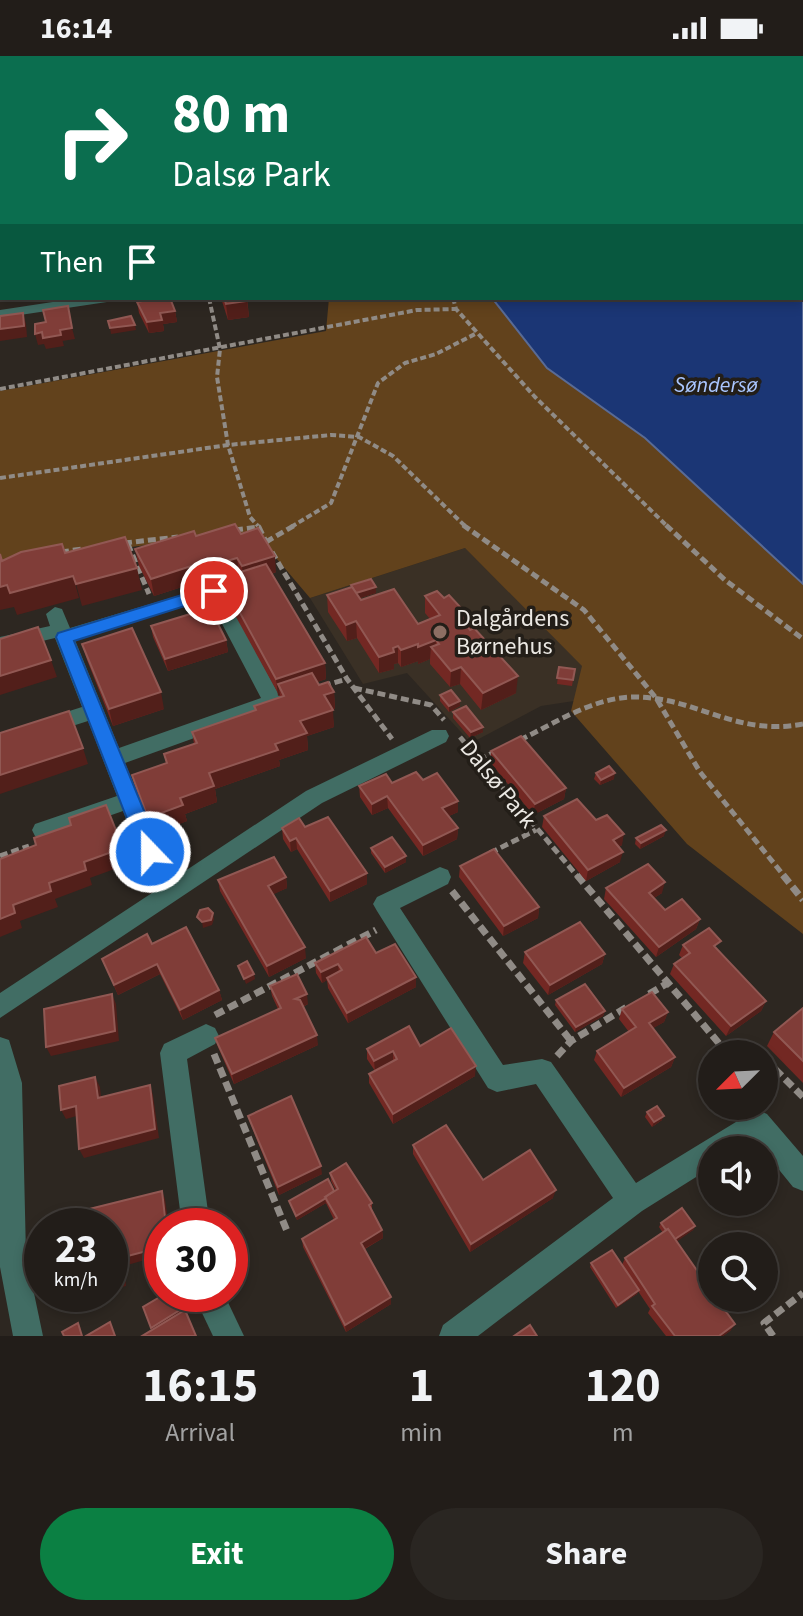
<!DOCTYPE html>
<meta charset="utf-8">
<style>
:root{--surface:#221d19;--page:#2a2622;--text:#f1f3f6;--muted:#a2a2a2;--line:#3f3b38;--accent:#0b8043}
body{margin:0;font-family:"Source Sans 3",sans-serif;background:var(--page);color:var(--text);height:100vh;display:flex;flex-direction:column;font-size:30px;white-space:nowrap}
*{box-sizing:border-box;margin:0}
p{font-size:26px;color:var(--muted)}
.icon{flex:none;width:44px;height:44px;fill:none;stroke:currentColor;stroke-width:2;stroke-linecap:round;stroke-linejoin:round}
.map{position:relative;height:1280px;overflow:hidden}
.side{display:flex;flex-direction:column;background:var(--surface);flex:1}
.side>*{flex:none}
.guide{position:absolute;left:0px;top:0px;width:804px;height:244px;box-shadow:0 4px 12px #0003,0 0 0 2px var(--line);background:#0b6e4f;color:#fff;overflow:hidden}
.needle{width:52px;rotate:246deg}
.fabs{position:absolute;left:698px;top:984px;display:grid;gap:16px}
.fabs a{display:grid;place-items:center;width:80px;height:80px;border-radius:50%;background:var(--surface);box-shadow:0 4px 12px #0003,0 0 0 2px var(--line);font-size:40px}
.speed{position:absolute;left:24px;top:1152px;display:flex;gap:16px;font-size:40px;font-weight:700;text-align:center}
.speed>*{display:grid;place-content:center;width:104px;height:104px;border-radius:50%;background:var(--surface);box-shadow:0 4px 12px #0003,0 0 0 2px var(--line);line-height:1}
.speed small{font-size:20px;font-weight:400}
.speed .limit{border:12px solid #d22;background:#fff;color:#111}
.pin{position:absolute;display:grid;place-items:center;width:68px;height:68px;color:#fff;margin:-34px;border:4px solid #fff;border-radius:50%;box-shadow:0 2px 8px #0007}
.me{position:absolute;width:88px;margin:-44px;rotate:338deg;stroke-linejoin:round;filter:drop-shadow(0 0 6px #0008)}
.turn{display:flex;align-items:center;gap:28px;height:168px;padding:0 40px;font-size:36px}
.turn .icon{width:104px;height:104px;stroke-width:2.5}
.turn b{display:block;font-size:56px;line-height:68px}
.then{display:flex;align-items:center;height:76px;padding:0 40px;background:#0003;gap:16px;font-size:30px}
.eta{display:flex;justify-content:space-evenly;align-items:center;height:136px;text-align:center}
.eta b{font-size:48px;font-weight:700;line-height:56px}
.cta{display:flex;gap:16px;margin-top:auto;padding:16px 40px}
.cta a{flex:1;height:92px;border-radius:48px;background:var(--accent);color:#fff;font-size:32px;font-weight:700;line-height:92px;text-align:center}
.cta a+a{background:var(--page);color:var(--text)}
.status{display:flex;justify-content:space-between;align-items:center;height:56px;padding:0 40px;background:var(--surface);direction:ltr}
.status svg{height:22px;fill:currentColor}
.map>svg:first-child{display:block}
</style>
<div class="status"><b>16:14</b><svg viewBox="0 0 49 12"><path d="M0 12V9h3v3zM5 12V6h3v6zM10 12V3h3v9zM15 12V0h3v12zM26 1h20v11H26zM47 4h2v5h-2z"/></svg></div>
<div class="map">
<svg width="803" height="1280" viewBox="0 0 803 1280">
<rect width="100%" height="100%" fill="#2d2721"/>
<polygon fill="#3a3025" points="465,492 583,610 574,645 541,650 471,687 407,617 363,628 310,542"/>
<polygon fill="#62421c" points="329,242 492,242 547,312 645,382 803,528 803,878 687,788 571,655 582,610 465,492 310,542 254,476 0,507 0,335 326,275"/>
<polygon fill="#1b3675" stroke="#596b96" stroke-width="2" points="461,0 803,0 803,528 645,382 547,312 492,242 802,242 802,2"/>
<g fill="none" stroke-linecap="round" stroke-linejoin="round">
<g stroke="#908b86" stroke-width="4" stroke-dasharray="6 3" stroke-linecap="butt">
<polyline points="209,242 220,293 217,321 228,389 250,461 258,470"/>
<polyline points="453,242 456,253 535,341 668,471"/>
<polyline points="0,333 417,254 456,253"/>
<polyline points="0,422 228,389 331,379 359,381 393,400 466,471"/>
<polyline points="291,471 331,447 378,327 405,307 436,298 477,277"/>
</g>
<g stroke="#908b86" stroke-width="5" stroke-dasharray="8 4" stroke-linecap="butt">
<polyline points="463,469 584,554 656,642 700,716 785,821"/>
<polyline points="666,469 725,524 803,583"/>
<polyline points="235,474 259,471 267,488"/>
<polyline points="266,486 295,469"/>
<polyline points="124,487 178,481"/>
<polyline points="128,488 149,538"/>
<polyline points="61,496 82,493"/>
<polyline points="272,496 347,623 392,683"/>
<polyline points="323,630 347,623"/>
<polyline points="354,632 431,649 444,664"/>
<polyline points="460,681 578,821"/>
<path d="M520 684C555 667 594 641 635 641 696 641 736 681 803 668"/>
<polyline points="479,704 496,695"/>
<polyline points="490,797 536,774"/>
<polyline points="0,800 29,790"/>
</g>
<g stroke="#908b86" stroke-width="7" stroke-dasharray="10 5" stroke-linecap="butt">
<polyline points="577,819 728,998"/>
<polyline points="783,819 803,844"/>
<polyline points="452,835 571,985"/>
<polyline points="649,938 666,928"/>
<polyline points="215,959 376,874"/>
<polyline points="214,998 287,1175"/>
<polyline points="557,1000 571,985 627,951"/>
<polyline points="764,1002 803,1041"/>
<polyline points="773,1280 764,1267 803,1237"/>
</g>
<g fill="#416d64" fill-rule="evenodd">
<polygon points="125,0 135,0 136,2 126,2"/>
<rect x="222" y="0" width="10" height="2"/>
<rect x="0" y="15" width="2" height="24"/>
<polygon points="79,242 114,242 107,246 0,262 0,254"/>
<path d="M214 529 223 535 283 646 280 651 125 707 173 823 306 735 432 674H446L449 680 446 686 322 747 0 962V937L155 835 123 755 43 783 35 780 32 774 35 768 117 740 88 665 0 693V677L82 651 55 582 0 595V581L50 570 46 558 55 551 62 553 70 572ZM209 543 261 642 119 692 75 584Z"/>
<polygon points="440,811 448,814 451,821 448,828 400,852 503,1009 542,1003 551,1006 636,1127 749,1058 758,1054 767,1058 803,1100 803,1135 793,1131 755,1084 739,1094 712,1094 712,1111 642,1155 478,1280 439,1280 443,1269 613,1142 536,1028 497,1036 488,1032 377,855 373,848 377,841"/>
<polygon points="206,968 215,972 219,980 215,988 187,1003 210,1170 182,1170 160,997 164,988"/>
<polygon points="0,981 9,984 22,1027 26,1199 43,1280 13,1280 0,1211"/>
<polygon points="193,1238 224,1238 244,1280 213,1280"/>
</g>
</g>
<g fill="#732823">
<polygon points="221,242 247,242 249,261 228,264"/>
<polygon points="137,246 175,255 177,266 163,268 164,275 149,277 139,257"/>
<polygon points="241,478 276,516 272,518 325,607 326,623 317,626 319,629 334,636 335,653 332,653 334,671 307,680 308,694 279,704 280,710 215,733 217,746 185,758 187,765 153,778 136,735 132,719 166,707 164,698 194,688 192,676 255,655 254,650 280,641 224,539 222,524 213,527 210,522 154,540 139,510 135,493 196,480"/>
<polygon points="376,531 376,537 360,542 361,544 418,568 430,563 425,557 425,540 474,573 516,637 481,654 460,628 450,631 430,608 430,603 418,608 418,605 401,611 398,607 394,608 394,613 379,617 357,582 347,585 328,556 327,539"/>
<polygon points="151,570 226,584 228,596 168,615 153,581"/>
<polygon points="82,588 164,653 113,670 87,604"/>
<polygon points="559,611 575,613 572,630 557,628"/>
<polygon points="440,639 460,645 460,650 449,656 440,645"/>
<polygon points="453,656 483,671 483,676 470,682 453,662"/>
<polygon points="491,695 566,732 564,743 533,759 490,706"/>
<polygon points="596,717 614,723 600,729 594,723"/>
<polygon points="423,724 458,756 449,760 458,772 457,783 423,800 388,752 372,759 360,741 359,730"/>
<polygon points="544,760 596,764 622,789 619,791 620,806 586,825 542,771"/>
<polygon points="282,772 367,817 367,828 330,846 297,793 291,796 283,783"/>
<polygon points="664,780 640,793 635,788 636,782"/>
<polygon points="371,792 406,800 406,806 385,817 371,797"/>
<polygon points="460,810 539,851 538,862 503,880 459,821"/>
<polygon points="286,821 287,832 273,838 306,902 269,921 220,835 218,824"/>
<polygon points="606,832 662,837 654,842 665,854 700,863 696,873 656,901 604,843"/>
<polygon points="152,888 219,934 222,944 183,964 160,918 118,939 102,903"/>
<polygon points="683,889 717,894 766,945 761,955 726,980 670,918 674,908 682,902 679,899"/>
<polygon points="525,896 605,898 602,908 548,939 523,907"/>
<polygon points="376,897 416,931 348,967 328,932 327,924 322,927 316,917 315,907"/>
<polygon points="270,930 308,948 303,951 318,989 234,1028 218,991 215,982 278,953 272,940"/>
<polygon points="556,944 605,955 603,960 575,976 555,949"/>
<polygon points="803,952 803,1027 767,990 774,976"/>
<polygon points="622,953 668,956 664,966 653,972 675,1001 671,1011 621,1041 594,1004 597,995 629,976 619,963"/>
<polygon points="420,990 475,1020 393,1068 369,1027 369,1018 375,1015 367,1003 367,993"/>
<polygon points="647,1056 662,1064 652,1071 645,1061"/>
<polygon points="248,1060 322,1118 279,1139 251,1069"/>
<polygon points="413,1089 483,1124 553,1142 470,1196 413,1098"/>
<polygon points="330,1117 372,1147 372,1156 382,1174 383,1182 365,1193 391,1248 346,1276 303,1191 302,1183 334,1164 326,1147 297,1164 289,1145 336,1135 331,1125"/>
<polygon points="661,1167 695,1170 693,1174 676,1185 735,1268 730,1275 723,1280 666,1280 648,1257 650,1253 638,1235 637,1238 616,1252 590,1211 591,1207 622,1209 625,1202 663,1177 659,1171"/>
</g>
<g fill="#521f1a">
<polygon points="72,0 89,0 78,2 73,2"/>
<polygon points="146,0 167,0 146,2"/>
<polygon points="247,245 249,261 228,264 226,248"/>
<polygon points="175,255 177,266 163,268 164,275 149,277 147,266 160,257"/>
<polygon points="23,257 26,268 27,281 0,285 0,273"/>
<polygon points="135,269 136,274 111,278 110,272"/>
<polygon points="72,272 75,283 62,285 60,274"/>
<polygon points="42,276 61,279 64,290 46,293 44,288 38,289 35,278"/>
<polygon points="275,500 276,516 244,527 242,510"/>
<polygon points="237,502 239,518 213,527 210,510"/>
<polygon points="207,505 210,522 154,540 151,523"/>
<polygon points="137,512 142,534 82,550 76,528"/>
<polygon points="73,520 79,542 17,559 14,551 0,554 0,531"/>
<polygon points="376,531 376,537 357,543 356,537"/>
<polygon points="356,565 357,582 347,585 346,569"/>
<polygon points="475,567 473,583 467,570"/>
<polygon points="226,584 228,596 168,615 165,603"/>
<polygon points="436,584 435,596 431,591 430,603 418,608 418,591"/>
<polygon points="418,588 418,605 401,611 401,594"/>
<polygon points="398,590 398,607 394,608 394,613 379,617 379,601 393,592"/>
<polygon points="51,604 57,621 0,639 0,620"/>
<polygon points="325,607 326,623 283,638 278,628 280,639 278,640 276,623"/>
<polygon points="461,611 460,628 450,631 451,615"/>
<polygon points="518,620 516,637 481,654 483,637"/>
<polygon points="161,636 164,653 113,670 109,653"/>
<polygon points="334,636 335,653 325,656 324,639"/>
<polygon points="460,645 460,650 449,656 449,650"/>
<polygon points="333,654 334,671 307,680 308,694 279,704 280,710 215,733 217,746 185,758 187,765 153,778 148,762 180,742 209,717 275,688 300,665"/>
<polygon points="483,671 483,676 470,682 471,676"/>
<polygon points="83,692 88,708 0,738 0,719"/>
<polygon points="615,717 614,723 600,729 601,724"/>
<polygon points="566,732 564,743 533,759 535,748"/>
<polygon points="387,740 388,752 372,759 372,748"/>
<polygon points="458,745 458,756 442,763 442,752"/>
<polygon points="458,772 457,783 423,800 423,789"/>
<polygon points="666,774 664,780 640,793 641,787"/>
<polygon points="624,778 622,789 611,795 613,784"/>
<polygon points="296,782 297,793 291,796 290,785"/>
<polygon points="123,792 128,808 90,822 92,829 55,843 58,851 20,865 22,872 0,881 0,863 13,849 84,806"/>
<polygon points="623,796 620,806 586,825 588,814"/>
<polygon points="406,800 406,806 385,817 385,811"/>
<polygon points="367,817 367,828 330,846 330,835"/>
<polygon points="286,821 287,832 270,840 268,830"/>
<polygon points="665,826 662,837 646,847 649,837"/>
<polygon points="539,851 538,862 503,880 504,870"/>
<polygon points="213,857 214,863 212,869 203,872 202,866"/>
<polygon points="700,863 696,873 656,901 659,891"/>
<polygon points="305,891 306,902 269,921 267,910"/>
<polygon points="605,898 602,908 548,939 550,929"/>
<polygon points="157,908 160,918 118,939 114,929"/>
<polygon points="338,908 339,918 322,927 321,916"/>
<polygon points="254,918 255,923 246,928 244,923"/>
<polygon points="416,921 416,931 348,967 347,957"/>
<polygon points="219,934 222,944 183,964 180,954"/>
<polygon points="112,938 116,948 119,985 51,1000 46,991"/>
<polygon points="307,938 308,948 297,953 295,943"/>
<polygon points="766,945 761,955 726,980 731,970"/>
<polygon points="605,955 603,960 575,976 576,971"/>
<polygon points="668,956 664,966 645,977 649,967"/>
<polygon points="317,979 318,989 234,1028 232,1018"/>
<polygon points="393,995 393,1005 375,1015 374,1005"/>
<polygon points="675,1001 671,1011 621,1041 624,1032"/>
<polygon points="476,1010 475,1020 393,1068 393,1058"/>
<polygon points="95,1021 100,1031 102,1051 98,1042"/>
<polygon points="150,1029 153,1039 159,1082 84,1102 79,1093"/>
<polygon points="76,1050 80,1059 66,1063 61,1054"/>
<polygon points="664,1060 662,1064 652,1071 654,1066"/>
<polygon points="321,1110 322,1118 279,1139 278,1131"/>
<polygon points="556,1134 553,1142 470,1196 471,1188"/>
<polygon points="162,1135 165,1143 169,1170 166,1170"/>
<polygon points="325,1143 326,1147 297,1164 296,1160"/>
<polygon points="695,1170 693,1174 672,1189 674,1185"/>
<polygon points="382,1174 383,1182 362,1194 361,1187"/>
<polygon points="162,1191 162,1199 124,1210 126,1230 110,1234 110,1225 120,1202"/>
<polygon points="639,1234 637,1238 616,1252 618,1249"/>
<polygon points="177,1238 185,1256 153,1275 151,1272"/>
<polygon points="391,1241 391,1248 346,1276 345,1269"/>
<polygon points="735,1268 730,1275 723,1280 719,1280"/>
</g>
<g fill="#803d38" stroke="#915853" stroke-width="2">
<rect x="14" y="0" width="18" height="2"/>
<polygon points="167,0 178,0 179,2 157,2"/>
<polygon points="246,0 260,0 261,1 246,2"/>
<polygon points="159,242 170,242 175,255 160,257 162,264 147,266 137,246"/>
<polygon points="224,242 247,242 247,245 226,248"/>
<polygon points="68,250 72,272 60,274 61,279 43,282 42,276 35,278 35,268 46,266 43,254"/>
<polygon points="23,257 24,270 0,273 0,260"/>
<polygon points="131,260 135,269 110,272 108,265"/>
<polygon points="235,468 241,478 258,472 275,500 242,510 237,502 210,510 207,505 151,523 135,493 194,475 196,480"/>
<polygon points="125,481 137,512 76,528 73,520 10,537 7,529 0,531 0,498 2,505 21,496 62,488 65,497"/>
<polygon points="266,508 325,607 276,623 221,522"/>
<polygon points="371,523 376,531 356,537 351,529"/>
<polygon points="352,531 361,544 394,533 418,568 440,559 425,540 437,535 444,542 449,539 475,567 467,570 470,574 474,572 518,620 483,637 461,611 451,615 431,591 439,588 436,584 418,591 418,588 401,594 398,590 393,592 394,596 379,601 356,565 346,569 327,539"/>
<polygon points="210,552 226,584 165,603 151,570"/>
<polygon points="38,571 51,604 0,620 0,583"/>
<polygon points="132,572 161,636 109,653 82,588"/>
<polygon points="559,611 575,613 573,624 557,622"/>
<polygon points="312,617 319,629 328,626 334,636 324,639 333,654 300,665 307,677 275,688 278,694 209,717 214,730 180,742 183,749 148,762 132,719 167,707 164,698 197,687 192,676 256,654 254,650 284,640 278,628"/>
<polygon points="451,634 460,645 449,650 440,639"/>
<polygon points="466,650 483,671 471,676 453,656"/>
<polygon points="69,655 83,692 0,719 0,677"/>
<polygon points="521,680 566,732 535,748 491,695"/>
<polygon points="609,710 615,717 601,724 596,717"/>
<polygon points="416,716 423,724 437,717 458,745 442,752 458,772 423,789 387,740 372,748 359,730 386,718 392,727"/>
<polygon points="577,743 596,764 607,759 624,778 613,784 623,796 588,814 544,760"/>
<polygon points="106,749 123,792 84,806 86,814 49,827 51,835 13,849 15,857 0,863 0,803 36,789 34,782 71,769 69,762"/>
<polygon points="328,761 367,817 330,835 296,782 290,785 282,772 299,762 305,771"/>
<polygon points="661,769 666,774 641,787 636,782"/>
<polygon points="392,781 406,800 385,811 371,792"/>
<polygon points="494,793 539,851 504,870 460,810"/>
<polygon points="274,801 286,821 268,830 305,891 267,910 218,824"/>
<polygon points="648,808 665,826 649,837 665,854 682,843 700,863 659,891 606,832"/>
<polygon points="208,852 213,857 211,864 202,866 197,861 200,854"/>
<polygon points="580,866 605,898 550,929 525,896"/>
<polygon points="186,871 219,934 180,954 157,908 114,929 102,903 147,878 152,888"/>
<polygon points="709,872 721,885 714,890 766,945 731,970 674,908 690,897 683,889"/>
<polygon points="366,881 376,897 395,888 416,921 347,957 327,922 342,914 338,908 321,916 315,907"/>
<polygon points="247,905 254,918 244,923 238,910"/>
<polygon points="297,918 307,938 295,943 300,944 317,979 232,1018 215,982 281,952 270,930"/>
<polygon points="585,928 605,955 576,971 556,944"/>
<polygon points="652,936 668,956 649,967 675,1001 624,1032 597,995 636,971 622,953"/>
<polygon points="112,938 115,975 46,991 44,953"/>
<polygon points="803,952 803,1005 774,976"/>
<polygon points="409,970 420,990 451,972 476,1010 393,1058 369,1018 397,1003 393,995 374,1005 367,993"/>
<polygon points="95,1021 98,1042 150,1029 155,1073 79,1093 76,1050 61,1054 59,1030"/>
<polygon points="291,1040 321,1110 278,1131 248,1060"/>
<polygon points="657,1050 664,1060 654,1066 647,1056"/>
<polygon points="446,1069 483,1124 530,1094 556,1134 471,1188 413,1089"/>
<polygon points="346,1107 372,1147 369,1149 382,1174 361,1187 391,1241 345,1269 302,1183 337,1162 325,1141 338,1133 330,1117"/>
<polygon points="328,1123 334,1135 325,1141 326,1142 296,1160 289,1145"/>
<polygon points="162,1135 166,1170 162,1170 162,1191 120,1202 121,1222 110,1225 110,1170 74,1170 73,1157"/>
<polygon points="682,1152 695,1170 675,1183 668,1173 666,1174 661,1167"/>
<polygon points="668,1173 712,1236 712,1242 716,1242 735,1268 719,1280 675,1280 652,1250 655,1248 625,1202"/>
<polygon points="612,1194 639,1234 618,1249 591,1207"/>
<polygon points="165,1238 177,1238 183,1252 151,1272 143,1251"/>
<polygon points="185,1254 196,1280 142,1280"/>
<polygon points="110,1266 115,1280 86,1280"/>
<polygon points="78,1267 82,1280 64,1280 62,1276"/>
<polygon points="530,1269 537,1280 514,1280"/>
</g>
<polygon fill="#1a73e8" stroke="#114b97" stroke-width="2" points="214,529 223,535 220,539 74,585 161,796 158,802 150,804 143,802 140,796 56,581 58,577"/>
<circle fill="#8d6e63" stroke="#231e18" stroke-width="3" cx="440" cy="576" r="8"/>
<g text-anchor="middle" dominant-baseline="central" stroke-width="7" stroke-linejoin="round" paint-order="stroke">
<g font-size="22" font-style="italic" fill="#aac6ff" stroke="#231e18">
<text x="716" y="329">Søndersø</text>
</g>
<g font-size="24" fill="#ebe8e3" stroke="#231e18" text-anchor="start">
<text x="456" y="562">Dalgårdens<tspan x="456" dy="28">Børnehus</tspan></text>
</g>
<g font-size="24" fill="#ebe8e3" stroke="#231e18">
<text transform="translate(498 728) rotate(51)">Dalsø Park</text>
</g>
</g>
</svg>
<div class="fabs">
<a><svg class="needle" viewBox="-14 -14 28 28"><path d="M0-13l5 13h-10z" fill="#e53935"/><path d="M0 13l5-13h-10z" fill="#a2a2a2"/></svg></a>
<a><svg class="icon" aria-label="sound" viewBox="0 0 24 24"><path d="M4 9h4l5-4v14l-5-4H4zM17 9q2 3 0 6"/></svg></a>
<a><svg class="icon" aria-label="search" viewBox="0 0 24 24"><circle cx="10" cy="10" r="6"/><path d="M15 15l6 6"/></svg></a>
</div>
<div class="speed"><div>23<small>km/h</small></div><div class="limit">30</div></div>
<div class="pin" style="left:214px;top:535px;background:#d93025"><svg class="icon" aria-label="arrive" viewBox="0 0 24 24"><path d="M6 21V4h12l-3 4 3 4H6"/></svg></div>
<svg class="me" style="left:150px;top:796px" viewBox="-20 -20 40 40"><circle r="17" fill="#1a73e8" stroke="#fff" stroke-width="3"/><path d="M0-11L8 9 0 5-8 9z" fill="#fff"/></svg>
<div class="guide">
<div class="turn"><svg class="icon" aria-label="right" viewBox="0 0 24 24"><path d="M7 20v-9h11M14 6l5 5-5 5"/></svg><div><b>80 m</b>Dalsø Park</div></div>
<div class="then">Then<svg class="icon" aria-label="arrive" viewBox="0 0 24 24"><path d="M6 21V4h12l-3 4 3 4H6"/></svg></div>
</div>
</div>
<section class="side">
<div class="eta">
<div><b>16:15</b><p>Arrival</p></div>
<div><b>1</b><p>min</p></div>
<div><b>120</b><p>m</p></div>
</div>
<div class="cta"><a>Exit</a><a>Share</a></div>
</section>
